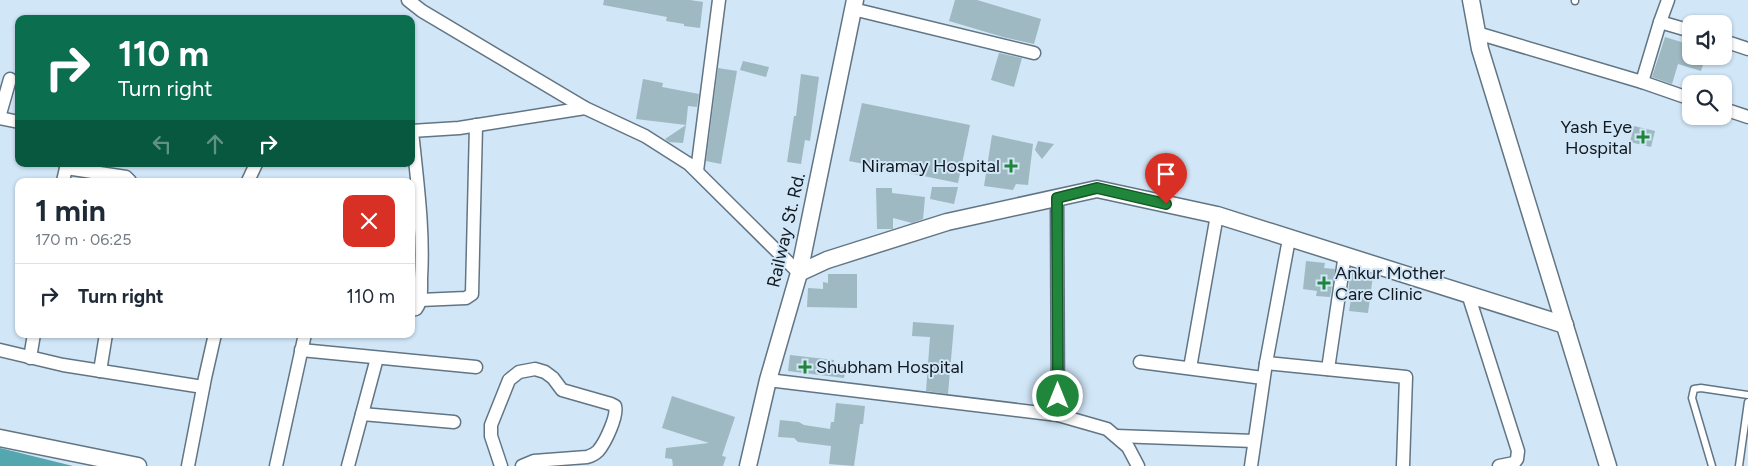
<!DOCTYPE html>
<meta charset="utf-8">
<style>
:root{--surface:#fff;--page:#f2f2f3;--text:#1f2937;--muted:#747a83;--line:#e0e1e3}
body{margin:0;font-family:Figtree,sans-serif;background:var(--page);color:var(--text);height:100vh;display:flex;flex-direction:column;font-size:19px;white-space:nowrap}
*{box-sizing:border-box;margin:0}
p{font-size:16px;color:var(--muted)}
.icon{flex:none;width:28px;height:28px;fill:none;stroke:currentColor;stroke-width:2;stroke-linecap:round;stroke-linejoin:round}
.map{position:relative;flex:1;overflow:hidden}
.drawer{position:absolute;left:15px;top:178px;width:400px;height:160px;display:flex;flex-direction:column;background:var(--surface);border-radius:10px;box-shadow:0 1px 4px #0004}
.drawer>*{flex:none}
.guide{position:absolute;left:15px;top:15px;width:400px;height:152px;border-radius:10px;box-shadow:0 1px 4px #0004;background:#0b6e4f;color:#fff;overflow:hidden}
.fabs{position:absolute;left:1682px;top:15px;display:grid;gap:10px}
.fabs a{display:grid;place-items:center;width:50px;height:50px;border-radius:10px;background:var(--surface);box-shadow:0 1px 4px #0004;font-size:25px}
.pin{position:absolute;display:grid;place-items:center;width:42px;height:42px;color:#fff;margin:-51px -21px;border-radius:50% 50% 50% 0;rotate:-45deg;box-shadow:0 0 5px #0007}
.pin .icon{rotate:45deg}
.me{position:absolute;width:55px;margin:-28px;rotate:0deg;stroke-linejoin:round;filter:drop-shadow(0 0 4px #0008)}
.turn{display:flex;align-items:center;gap:18px;height:105px;padding:0 20px;font-size:22px}
.turn .icon{width:65px;height:65px;stroke-width:2.5}
.turn b{display:block;font-size:35px;line-height:42px}
.lanes{display:flex;align-items:center;height:48px;padding:0 20px;background:#0003;justify-content:center;gap:25px;direction:ltr}
.lanes .off{opacity:.35}
.round{display:grid;place-items:center;flex:none;width:52px;height:52px;border-radius:10px;background:var(--page)}
.summary{display:flex;align-items:center;justify-content:space-between;height:85px;padding:0 20px}
h1{font-size:30px;font-weight:700;line-height:38px}
ul{padding:0;list-style:none}
li{display:flex;align-items:center;gap:15px;height:65px;padding:0 20px;border-top:1px solid var(--line)}
li div{flex:1}
li b{display:block;font-size:19px}
li em{font-style:normal}
.map>svg:first-child{display:block}
</style>
<div class="map">
<svg width="1748" height="466" viewBox="0 0 1748 466">
<rect width="100%" height="100%" fill="#d1e6f7"/>
<polygon fill="#55a7af" points="0,448 73,466 0,466"/>
<g fill="#9eb9c2">
<polygon points="604,0 690,0 703,2 700,28 684,26 684,24 666,21 667,17 603,5"/>
<polygon points="955,0 977,0 1041,19 1034,44 1003,37 949,21"/>
<polygon points="1665,37 1691,45 1691,56 1706,56 1701,71 1678,64 1672,84 1652,77"/>
<polygon points="999,53 1022,58 1014,87 991,80"/>
<polygon points="743,61 769,67 766,77 740,70"/>
<polygon points="718,68 737,71 721,164 706,161"/>
<polygon points="801,74 819,77 810,141 805,140 801,164 787,162 794,116 796,116"/>
<polygon points="643,79 663,83 662,87 699,94 697,107 688,106 686,125 636,119"/>
<polygon points="862,103 970,125 958,183 849,161"/>
<polygon points="686,125 683,143 669,142 665,139"/>
<polygon points="1634,126 1655,131 1651,147 1630,142"/>
<polygon points="992,135 1033,144 1028,185 1016,184 1013,190 984,186"/>
<polygon points="1038,141 1054,144 1042,159 1035,150"/>
<polygon points="932,187 958,187 954,204 930,199"/>
<polygon points="876,188 892,188 892,193 925,197 923,219 912,223 893,218 893,229 877,229"/>
<polygon points="1306,261 1325,263 1324,268 1335,269 1330,297 1316,296 1317,291 1303,289"/>
<polygon points="1351,272 1373,275 1368,313 1349,311 1351,299 1347,299"/>
<polygon points="828,274 857,274 857,308 807,307 808,288 823,289 823,282 828,283"/>
<polygon points="913,322 954,325 948,394 926,391 930,337 912,336"/>
<polygon points="790,355 834,360 833,366 846,367 844,378 788,371"/>
<polygon points="672,396 735,417 722,456 726,457 723,466 673,466 672,459 665,458 666,448 709,443 662,428"/>
<polygon points="836,403 865,406 863,424 860,424 854,466 829,464 831,446 798,442 794,438 778,437 780,420 799,422 804,425 830,429 831,422 834,422"/>
</g>
<g fill="none" stroke-linecap="round" stroke-linejoin="round">
<g stroke="#627584" stroke-width="9">
<g id="service">
<polyline points="1575,0 1575,1"/>
<polyline points="1712,466 1692,398 1694,389 1701,388 1748,395"/>
<polyline points="1739,466 1748,402"/>
</g>
</g>
<g stroke="#627584" stroke-width="15">
<g id="minor">
<polyline points="408,0 422,11 585,108 645,136 689,164 799,273"/>
<polyline points="853,9 1034,53"/>
<polyline points="1660,22 1691,31"/>
<polyline points="1477,33 1642,82 1660,22 1668,0"/>
<polyline points="1724,41 1748,49"/>
<polyline points="1642,82 1691,99"/>
<polyline points="1724,109 1748,117"/>
<polyline points="0,114 10,79"/>
<polyline points="0,118 19,122"/>
<polyline points="411,131 459,128 585,108"/>
<polyline points="66,168 126,177 130,181"/>
<polyline points="697,171 719,0"/>
<polyline points="63,181 67,164"/>
<polyline points="248,181 256,164"/>
<polyline points="1057,198 1058,415"/>
<polyline points="1468,294 1518,451 1517,459 1514,463 1499,466"/>
<polyline points="420,300 466,298 472,294 476,125"/>
<path d="M411 310 416 309C422 301 421 289 421 279 424 229 417 181 412 131"/>
<polyline points="0,350 63,365 203,387"/>
<polyline points="301,350 476,367"/>
<polyline points="30,358 34,334"/>
<polyline points="1140,362 1263,378"/>
<polyline points="1266,363 1406,377 1403,466"/>
<polyline points="1190,368 1217,215"/>
<polyline points="1328,369 1345,254"/>
<polyline points="100,371 106,334"/>
<polyline points="768,380 1058,415 1107,429 1128,447 1138,466"/>
<polyline points="362,414 454,422"/>
<polyline points="1116,436 1254,441"/>
<polyline points="188,466 205,378 215,334"/>
<polyline points="276,466 305,334"/>
<polyline points="348,466 377,358"/>
<path d="M501 466 491 436V425L509 380 519 372 535 369 545 372 553 378 562 390 611 404 615 406C618 416 605 443 598 451 595 454 591 456 587 457L534 461 522 466"/>
<polyline points="1251,466 1266,363 1289,239"/>
</g>
</g>
<g stroke="#627584" stroke-width="19">
<g id="tertiary">
<polyline points="1471,0 1480,49 1608,466"/>
<polyline points="799,273 827,260 947,222 1097,189 1217,215 1565,325"/>
<polyline points="0,438 138,466"/>
<polyline points="748,466 768,380 799,273 855,0"/>
</g>
</g>
<use href="#service" stroke="#fff" stroke-width="6"/>
<use href="#minor" stroke="#fff" stroke-width="12"/>
<use href="#tertiary" stroke="#fff" stroke-width="16"/>
</g>
<g fill="none" stroke-linecap="round" stroke-linejoin="round">
<g stroke="#155726" stroke-width="12">
<polyline id="route" points="1058,396 1057,198 1097,188 1166,204"/>
</g>
<use href="#route" stroke="#20863b" stroke-width="9"/>
</g>
<g fill="#20863b" stroke="#d1e6f7" stroke-width="2">
<path d="M1640.5 129.5h5v5h5v5h-5v5h-5v-5h-5v-5h5z"/>
<path d="M1008.5 158.5h5v5h5v5h-5v5h-5v-5h-5v-5h5z"/>
<path d="M1321.5 275.5h5v5h5v5h-5v5h-5v-5h-5v-5h5z"/>
<path d="M802.5 359.5h5v5h5v5h-5v5h-5v-5h-5v-5h5z"/>
</g>
<g text-anchor="middle" dominant-baseline="central" stroke-width="4" stroke-linejoin="round" paint-order="stroke">
<g font-size="18" fill="#11191f" stroke="#d1e6f7" text-anchor="end">
<text x="1632" y="127">Yash Eye<tspan x="1632" dy="21">Hospital</tspan></text>
<text x="1000" y="166">Niramay Hospital</text>
<text x="1335" y="273" text-anchor="start">Ankur Mother<tspan x="1335" dy="21">Care Clinic</tspan></text>
<text x="816" y="367" text-anchor="start">Shubham Hospital</text>
</g>
<g font-size="18" fill="#11191f" stroke="#d1e6f7">
<text transform="translate(786 230) rotate(-77)">Railway St. Rd.</text>
</g>
</g>
</svg>
<div class="fabs">
<a><svg class="icon" aria-label="sound" viewBox="0 0 24 24"><path d="M4 9h4l5-4v14l-5-4H4zM17 9q2 3 0 6"/></svg></a>
<a><svg class="icon" aria-label="search" viewBox="0 0 24 24"><circle cx="10" cy="10" r="6"/><path d="M15 15l6 6"/></svg></a>
</div>
<div class="pin" style="left:1166px;top:204px;background:#d93025"><svg class="icon" aria-label="arrive" viewBox="0 0 24 24"><path d="M6 21V4h12l-3 4 3 4H6"/></svg></div>
<svg class="me" style="left:1058px;top:396px" viewBox="-20 -20 40 40"><circle r="17" fill="#20863b" stroke="#fff" stroke-width="3"/><path d="M0-11L8 9 0 5-8 9z" fill="#fff"/></svg>
<div class="guide">
<div class="turn"><svg class="icon" aria-label="right" viewBox="0 0 24 24"><path d="M7 20v-9h11M14 6l5 5-5 5"/></svg><div><b>110 m</b>Turn right</div></div>
<div class="lanes"><svg class="icon off" aria-label="left" viewBox="0 0 24 24"><path d="M17 20v-9H6M10 6l-5 5 5 5"/></svg><svg class="icon off" aria-label="ahead" viewBox="0 0 24 24"><path d="M12 20V5M6 11l6-6 6 6"/></svg><svg class="icon" aria-label="right" viewBox="0 0 24 24"><path d="M7 20v-9h11M14 6l5 5-5 5"/></svg></div>
</div>
<section class="drawer">
<div class="summary"><div><h1>1 min</h1><p>170 m · 06:25</p></div><a class="round" style="background:#d93025;color:#fff"><svg class="icon" aria-label="close" viewBox="0 0 24 24"><path d="M6 6l12 12M18 6L6 18"/></svg></a></div>
<ul>
<li><svg class="icon" aria-label="right" viewBox="0 0 24 24"><path d="M7 20v-9h11M14 6l5 5-5 5"/></svg><div><b>Turn right</b></div><em>110 m</em></li>
</ul>
</section>
</div>
